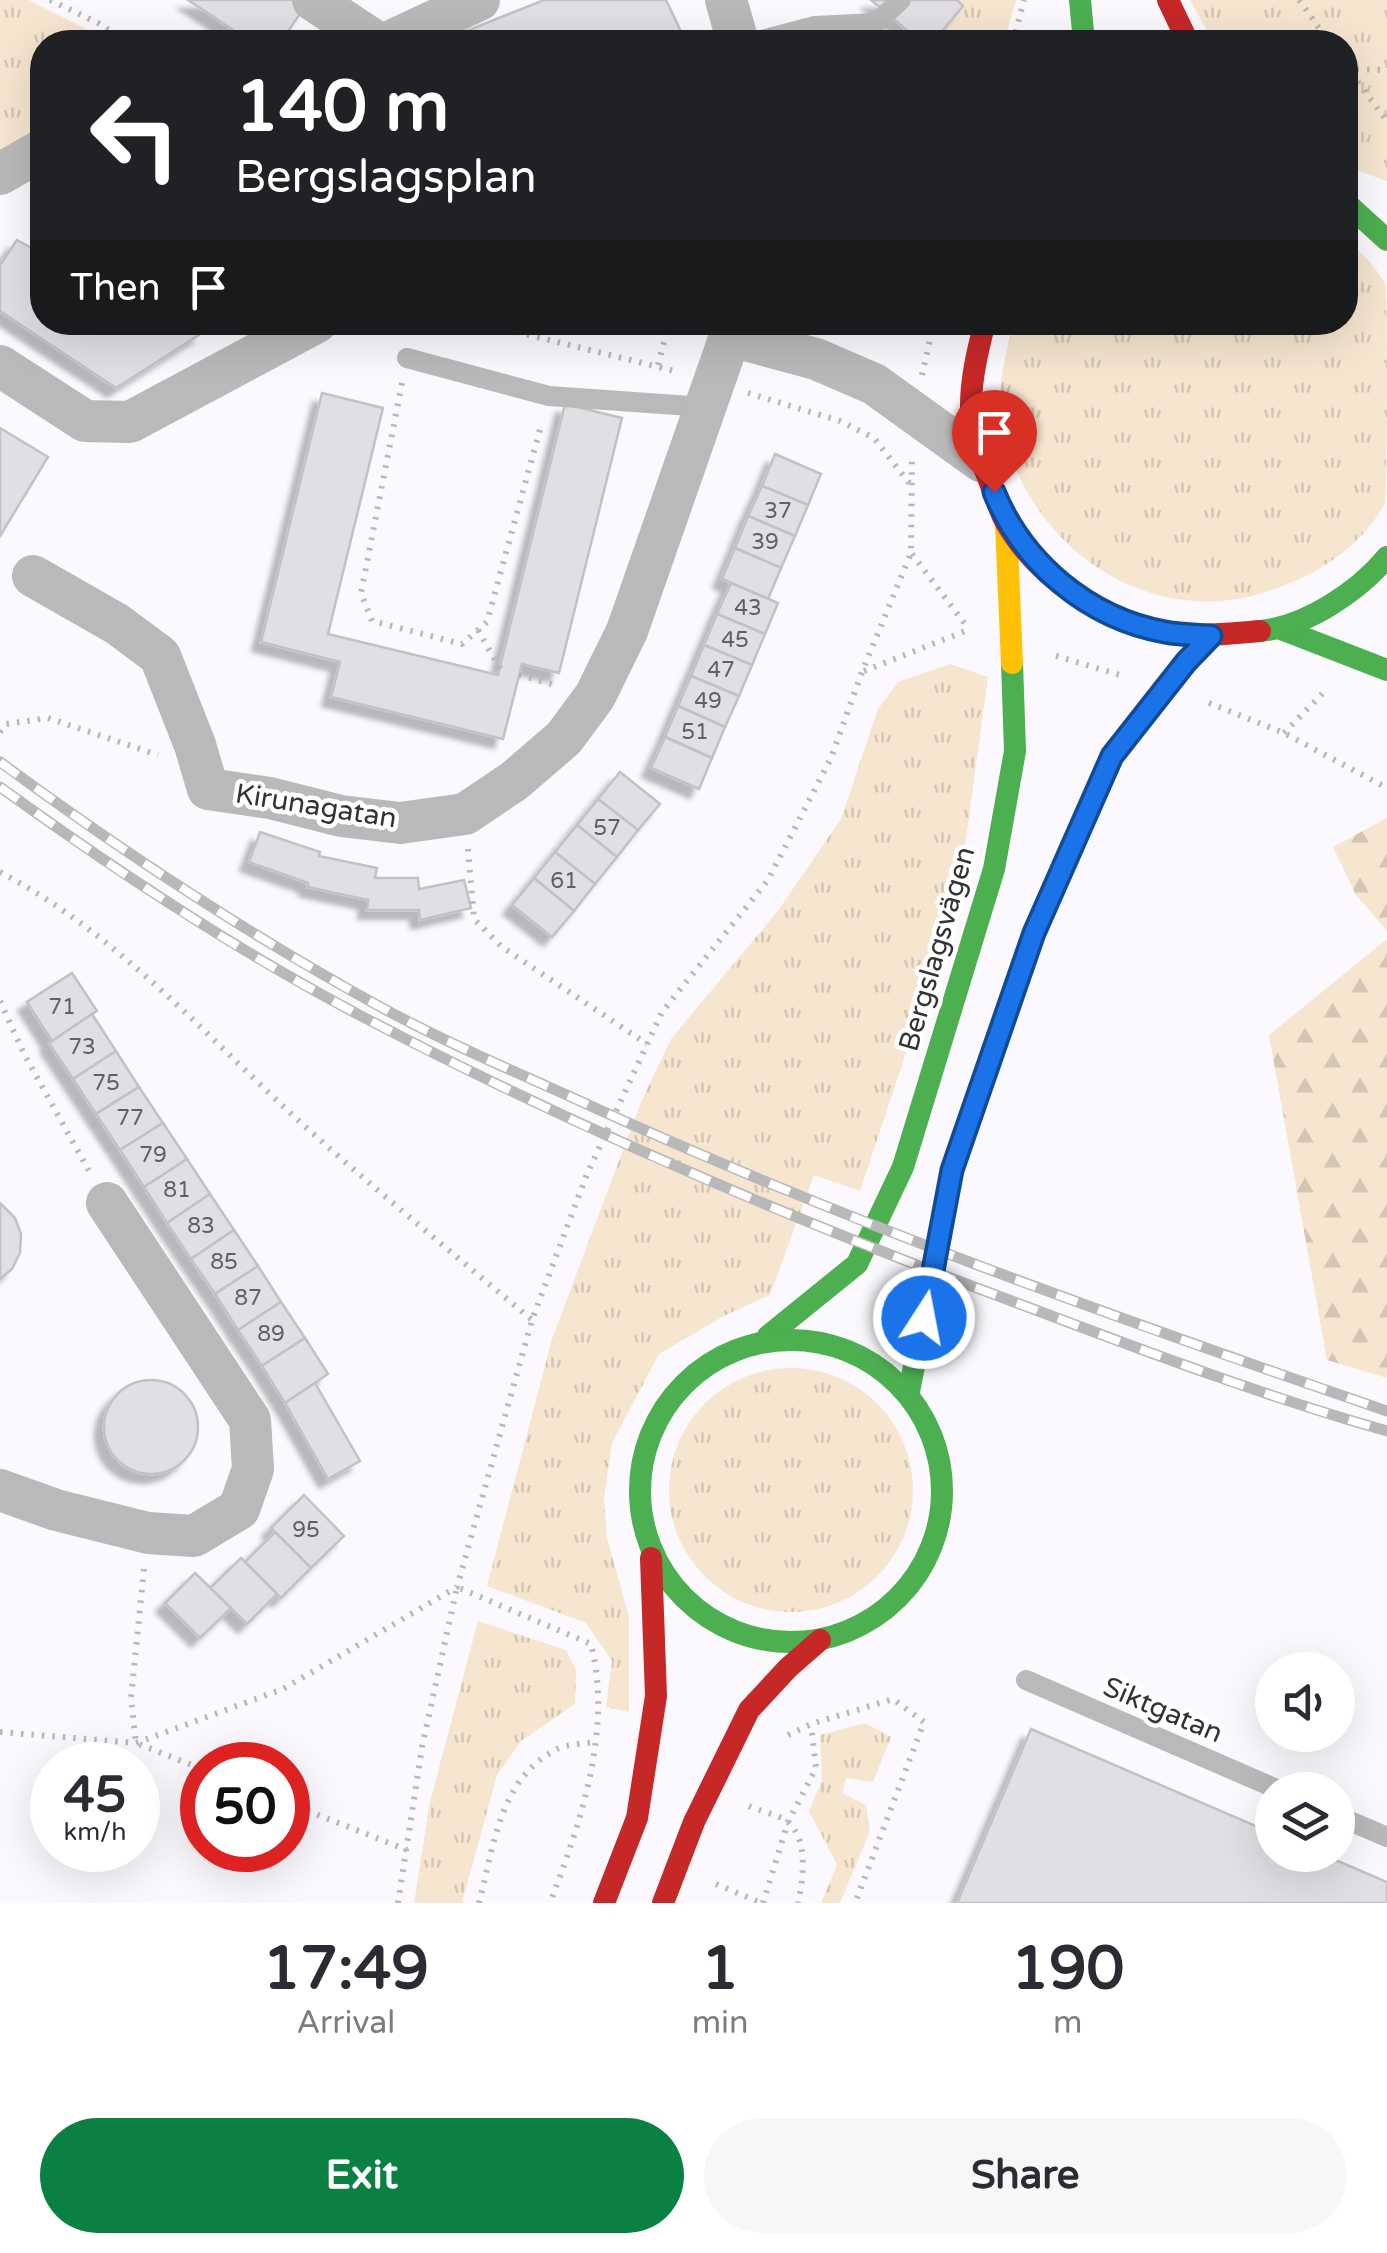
<!DOCTYPE html>
<meta charset="utf-8">
<style>
:root{--surface:#fff;--page:#f7f7f7;--text:#2b2b33;--muted:#7c7c81;--accent:#0b8043}
body{margin:0;font-family:"Varela Round",sans-serif;background:var(--page);color:var(--text);height:100vh;display:flex;flex-direction:column;font-size:38px;white-space:nowrap}
*{box-sizing:border-box;margin:0}
p{font-size:32px;color:var(--muted)}
.icon{flex:none;width:55px;height:55px;fill:none;stroke:currentColor;stroke-width:2;stroke-linecap:round;stroke-linejoin:round}
.map{position:relative;height:1903px;overflow:hidden}
.drawer{display:flex;flex-direction:column;background:var(--surface);flex:1}
.drawer>*{flex:none}
.top-card{position:absolute;left:30px;top:30px;width:1328px;height:305px;border-radius:40px;box-shadow:0 10px 40px #0002;background:#202124;color:#fff;overflow:hidden}
.controls{position:absolute;left:1255px;top:1652px;display:grid;gap:20px}
.controls a{display:grid;place-items:center;width:100px;height:100px;border-radius:50%;background:var(--surface);box-shadow:0 10px 40px #0002;font-size:50px}
.speed{position:absolute;left:30px;top:1742px;display:flex;gap:20px;font-size:50px;font-weight:700;text-align:center}
.speed>*{display:grid;place-content:center;width:130px;height:130px;border-radius:50%;background:var(--surface);box-shadow:0 10px 40px #0002;line-height:1}
.speed small{font-size:25px;font-weight:400}
.speed .limit{border:15px solid #d22;background:#fff;color:#111}
.pin{position:absolute;display:grid;place-items:center;width:85px;height:85px;color:#fff;margin:-102px -42px;border-radius:50% 50% 50% 0;rotate:-45deg;box-shadow:0 0 10px #0007}
.pin .icon{rotate:45deg}
.me{position:absolute;width:110px;margin:-55px;rotate:11deg;stroke-linejoin:round;filter:drop-shadow(0 0 8px #0008)}
.turn{display:flex;align-items:center;gap:35px;height:210px;padding:0 40px;font-size:45px}
.turn .icon{width:130px;height:130px;stroke-width:2.5}
.turn b{display:block;font-size:70px;line-height:85px}
.then{display:flex;align-items:center;height:95px;padding:0 40px;background:#0003;gap:20px;font-size:38px}
.eta{display:flex;justify-content:space-evenly;align-items:center;height:170px;text-align:center}
.eta b{font-size:60px;font-weight:700;line-height:70px}
.action{display:flex;gap:20px;margin-top:auto;padding:20px 40px}
.action a{flex:1;height:115px;border-radius:60px;background:var(--accent);color:#fff;font-size:40px;font-weight:700;line-height:115px;text-align:center}
.action a+a{background:var(--page);color:var(--text)}
.map>svg:first-child{display:block}
</style>
<div class="map">
<svg width="1387" height="1903" viewBox="0 0 1387 1903">
<defs>
<pattern id="grass-tufts" width="24" height="20" patternUnits="userSpaceOnUse" patternTransform="scale(2.5)"><rect width="24" height="20" fill="#f6e6d0"/><path d="M3 7l-1-3M5 7V3M7 7l1-3M15 17l-1-3M17 17v-4M19 17l1-3" fill="none" stroke="#d4c6b3"/></pattern>
<pattern id="forest-firs" width="22" height="20" patternUnits="userSpaceOnUse" patternTransform="scale(2.5)"><rect width="22" height="20" fill="#f6e6d0"/><path d="M5 1l3.5 6h-7zM16 11l3.5 6h-7z" fill="#d4c6b3"/></pattern>
<filter id="shadow"><feDropShadow dx="-9" dy="9" stdDeviation="2.5" flood-color="#0004"/></filter>
</defs>
<rect width="100%" height="100%" fill="#fbf9fd"/>
<g fill="url(#grass-tufts)">
<polygon points="0,0 29,0 112,42 42,42 42,159 0,184"/>
<polygon points="957,0 1016,0 1004,42 933,42 963,6"/>
<polygon points="1190,0 1387,0 1387,181 1345,166 1345,42 1213,42"/>
<path d="M1345 238C1360 251 1376 266 1385 284 1387 297 1387 363 1387 382 1387 405 1387 488 1385 503 1368 536 1333 564 1301 578 1276 590 1249 599 1221 601 1114 609 1018 524 1002 420 997 387 1005 354 1014 323L1345 322Z"/>
<polygon points="950,664 988,677 965,846 905,1056 860,1191 814,1175 770,1295 726,1315 659,1354 612,1443 604,1498 607,1538 629,1617 629,1712 606,1707 612,1661 586,1623 487,1586 552,1339 641,1102 671,1039 777,912 841,819 878,709 898,682"/>
<circle cx="791" cy="1490" r="122"/>
<polygon points="478,1621 566,1650 576,1670 575,1704 521,1741 497,1775 462,1903 414,1903 430,1802"/>
<polygon points="865,1723 891,1737 873,1782 846,1778 842,1793 866,1805 870,1831 840,1903 821,1903 837,1865 809,1811 822,1781 820,1735"/>
</g>
<g fill="url(#forest-firs)">
<polygon points="1387,818 1387,931 1356,895 1333,847"/>
<polygon points="1387,939 1387,1378 1327,1360 1269,1035"/>
</g>
<g fill="#e1dfe3" stroke="#c3c1c5" stroke-width="2.5" filter="url(#shadow)">
<polygon points="188,0 296,0 305,6 281,42 251,42"/>
<polygon points="544,0 666,0 686,42 619,42 616,36 599,42 439,42"/>
<polygon points="871,0 957,0 963,6 933,42 921,42"/>
<polygon points="17,240 42,254 42,322 194,322 202,333 116,388 0,311 0,265"/>
<polygon points="322,393 383,408 328,634 498,675 565,404 622,418 559,673 522,664 503,739 331,697 340,662 261,642"/>
<polygon points="0,428 48,457 0,536"/>
<polygon points="775,454 821,474 808,505 762,486"/>
<polygon points="762,486 808,505 795,536 748,516"/>
<polygon points="748,516 795,536 781,568 735,548"/>
<polygon points="735,548 781,568 768,599 722,579"/>
<polygon points="731,583 778,603 765,634 717,614"/>
<polygon points="717,614 765,634 752,665 704,645"/>
<polygon points="704,645 752,665 739,696 691,676"/>
<polygon points="691,676 739,696 725,727 678,706"/>
<polygon points="678,706 725,727 712,758 665,737"/>
<polygon points="665,737 712,758 699,789 651,768"/>
<polygon points="620,772 660,804 638,830 598,799"/>
<polygon points="598,799 638,830 617,857 577,825"/>
<polygon points="577,825 617,857 595,884 555,852"/>
<polygon points="260,832 320,852 319,856 377,868 375,878 418,878 419,889 464,880 471,908 420,920 419,910 367,910 368,900 308,887 308,883 249,862"/>
<polygon points="555,852 595,884 574,911 534,878"/>
<polygon points="534,878 574,911 552,937 512,905"/>
<polygon points="72,973 97,1011 52,1041 27,1002"/>
<polygon points="92,1014 116,1051 73,1079 49,1043"/>
<polygon points="116,1051 139,1087 96,1114 73,1079"/>
<polygon points="139,1087 163,1123 120,1150 96,1114"/>
<polygon points="163,1123 187,1159 144,1187 120,1150"/>
<polygon points="187,1159 210,1194 167,1223 144,1187"/>
<polygon points="210,1194 234,1230 191,1259 167,1223"/>
<polygon points="0,1203 15,1218 21,1234 20,1253 12,1269 0,1279"/>
<polygon points="234,1230 258,1266 215,1294 191,1259"/>
<polygon points="258,1266 281,1302 238,1330 215,1294"/>
<polygon points="281,1302 305,1338 262,1366 238,1330"/>
<polygon points="305,1338 328,1374 285,1403 262,1366"/>
<circle cx="151" cy="1427" r="47"/>
<polygon points="315,1383 360,1461 328,1479 285,1403"/>
<polygon points="304,1495 344,1536 311,1568 271,1528"/>
<polygon points="275,1532 311,1568 281,1598 245,1562"/>
<polygon points="241,1558 277,1594 247,1624 210,1588"/>
<polygon points="195,1573 231,1608 200,1638 165,1603"/>
<polygon points="1031,1729 1272,1833 1272,1855 1324,1855 1387,1882 1387,1903 957,1903"/>
</g>
<g fill="none" stroke-linecap="round" stroke-linejoin="round">
<g stroke="#b9b8b8" stroke-width="6" stroke-dasharray="2.5 8" stroke-linecap="butt">
<polyline points="50,0 98,23 127,42"/>
<polyline points="1299,0 1329,42"/>
<polyline points="1013,42 1024,0"/>
<polyline points="1345,65 1387,121"/>
<polyline points="1346,69 1387,70"/>
<polyline points="476,322 679,372"/>
<polyline points="658,365 669,322"/>
<polyline points="922,375 934,322"/>
<polyline points="402,383 361,593 372,621 462,644 487,622 542,422"/>
<polyline points="748,393 840,421 874,438 910,484"/>
<polyline points="912,554 965,624"/>
<polyline points="478,630 500,669"/>
<polyline points="1056,656 1120,675"/>
<polyline points="864,671 968,630"/>
<polyline points="519,675 555,685"/>
<polyline points="1209,703 1284,733 1387,788"/>
<polyline points="0,732 6,724 48,718 158,755"/>
<polyline points="1284,733 1325,691"/>
<polyline points="468,849 474,919 502,947 647,1044"/>
<path d="M0 872C116 933 203 1033 299 1121 374 1189 454 1254 532 1320"/>
<polyline points="0,1001 24,1054 89,1171"/>
<polyline points="144,1569 131,1698 136,1743 202,1769"/>
<polyline points="0,1732 136,1743 283,1689 457,1587 532,1320 587,1174 662,1012 768,880 831,758 862,672 911,553 912,456"/>
<polyline points="788,1735 811,1724 893,1699 924,1722 855,1903"/>
<polyline points="288,1803 407,1850"/>
<path d="M749 1806C760 1811 779 1815 788 1822 809 1841 803 1880 798 1903"/>
<polyline points="716,1884 761,1903"/>
<path d="M398 1903 422 1747 457 1587 591 1644C613 1730 580 1824 550 1903"/>
<path d="M479 1903C494 1846 499 1779 557 1749 567 1744 583 1744 595 1742"/>
<polyline points="763,1903 788,1822 816,1768 811,1725"/>
</g>
<g stroke="#bab8b9" stroke-width="20">
<polyline points="754,42 815,26 876,23 901,0"/>
<polyline points="407,358 549,396 705,407"/>
<polyline points="1026,1680 1279,1790"/>
<polyline points="1338,1816 1387,1837"/>
</g>
<g stroke="#bab8b9" stroke-width="42">
<polyline points="313,0 376,42"/>
<polyline points="726,0 738,42"/>
<polyline points="389,42 479,0"/>
<polyline points="0,174 42,150"/>
<polyline points="731,336 816,359 874,384 981,461"/>
<polyline points="0,366 85,421 130,422 317,322"/>
<polyline points="33,576 117,624 160,656 195,745 208,789 270,798 341,816 400,823 465,814 514,781 564,738 595,696 627,631 735,322"/>
<polyline points="0,1490 56,1510 148,1533 194,1536 239,1509 253,1469 250,1420 107,1203"/>
</g>
<g stroke="#4caf50" stroke-width="22">
<polyline points="1080,0 1084,42"/>
<polyline points="1345,202 1387,240"/>
<polyline points="1281,629 1387,670"/>
<path d="M1260 631C1305 627 1358 592 1387 557"/>
<polyline points="768,1336 857,1264 903,1167 994,869 1015,751 1012,663"/>
<circle cx="791" cy="1491" r="151"/>
<polyline points="909,1392 952,1170 1034,933 1113,756 1186,662 1211,636"/>
</g>
<polyline stroke="#ffc107" stroke-width="22" points="1006,523 1012,663"/>
<g stroke="#c62828" stroke-width="22">
<polyline points="1168,0 1188,42"/>
<path d="M985 322C978 349 971 378 971 405 971 430 980 458 989 480 994 494 999 510 1006 523 1038 578 1105 623 1167 632 1199 637 1228 634 1260 631"/>
<polyline points="604,1903 637,1818 656,1696 651,1558"/>
<polyline points="663,1903 694,1822 749,1710 788,1668 820,1640"/>
</g>
<g stroke="#b9b8b9" stroke-width="11">
<g id="rail">
<path d="M0 762C120 850 246 933 377 1005 446 1043 521 1074 593 1107 851 1224 1119 1319 1387 1411"/>
<path d="M0 787C116 871 237 951 365 1018 568 1124 779 1214 993 1294 1124 1343 1253 1393 1387 1431"/>
</g>
</g>
<use href="#rail" stroke="#fff" stroke-width="8" stroke-dasharray="22" stroke-linecap="butt"/>
</g>
<g fill="none" stroke-linecap="round" stroke-linejoin="round">
<g stroke="#114b97" stroke-width="25">
<path id="route" d="M924 1318 952 1170 1034 933 1112 756 1186 662 1211 636C1196 635 1180 635 1165 632 1088 618 1023 563 994 492"/>
</g>
<use href="#route" stroke="#1a73e8" stroke-width="18"/>
</g>
<g text-anchor="middle" dominant-baseline="central" stroke-width="9" stroke-linejoin="round" paint-order="stroke">
<g font-size="22" fill="#626064">
<text x="778" y="511">37</text>
<text x="765" y="542">39</text>
<text x="748" y="608">43</text>
<text x="735" y="640">45</text>
<text x="721" y="670">47</text>
<text x="708" y="701">49</text>
<text x="695" y="732">51</text>
<text x="607" y="828">57</text>
<text x="564" y="881">61</text>
<text x="62" y="1007">71</text>
<text x="82" y="1047">73</text>
<text x="106" y="1083">75</text>
<text x="130" y="1118">77</text>
<text x="153" y="1155">79</text>
<text x="177" y="1190">81</text>
<text x="201" y="1226">83</text>
<text x="224" y="1262">85</text>
<text x="248" y="1298">87</text>
<text x="271" y="1334">89</text>
<text x="306" y="1530">95</text>
</g>
<g font-size="28" fill="#343236" stroke="#fff">
<text transform="translate(316 806) rotate(9)">Kirunagatan</text>
<text transform="translate(937 949) rotate(-74)">Bergslagsvägen</text>
<text transform="translate(1163 1710) rotate(23)">Siktgatan</text>
</g>
</g>
</svg>
<div class="controls">
<a><svg class="icon" aria-label="sound" viewBox="0 0 24 24"><path d="M4 9h4l5-4v14l-5-4H4zM17 9q2 3 0 6"/></svg></a>
<a><svg class="icon" aria-label="layers" viewBox="0 0 24 24"><path d="M12 4l9 5-9 5-9-5zM3 14l9 5 9-5"/></svg></a>
</div>
<div class="speed"><div>45<small>km/h</small></div><div class="limit">50</div></div>
<div class="pin" style="left:994px;top:492px;background:#d93025"><svg class="icon" aria-label="arrive" viewBox="0 0 24 24"><path d="M6 21V4h12l-3 4 3 4H6"/></svg></div>
<svg class="me" style="left:924px;top:1318px" viewBox="-20 -20 40 40"><circle r="17" fill="#1a73e8" stroke="#fff" stroke-width="3"/><path d="M0-11L8 9 0 5-8 9z" fill="#fff"/></svg>
<div class="top-card">
<div class="turn"><svg class="icon" aria-label="left" viewBox="0 0 24 24"><path d="M17 20v-9H6M10 6l-5 5 5 5"/></svg><div><b>140 m</b>Bergslagsplan</div></div>
<div class="then">Then<svg class="icon" aria-label="arrive" viewBox="0 0 24 24"><path d="M6 21V4h12l-3 4 3 4H6"/></svg></div>
</div>
</div>
<section class="drawer">
<div class="eta">
<div><b>17:49</b><p>Arrival</p></div>
<div><b>1</b><p>min</p></div>
<div><b>190</b><p>m</p></div>
</div>
<div class="action"><a>Exit</a><a>Share</a></div>
</section>
